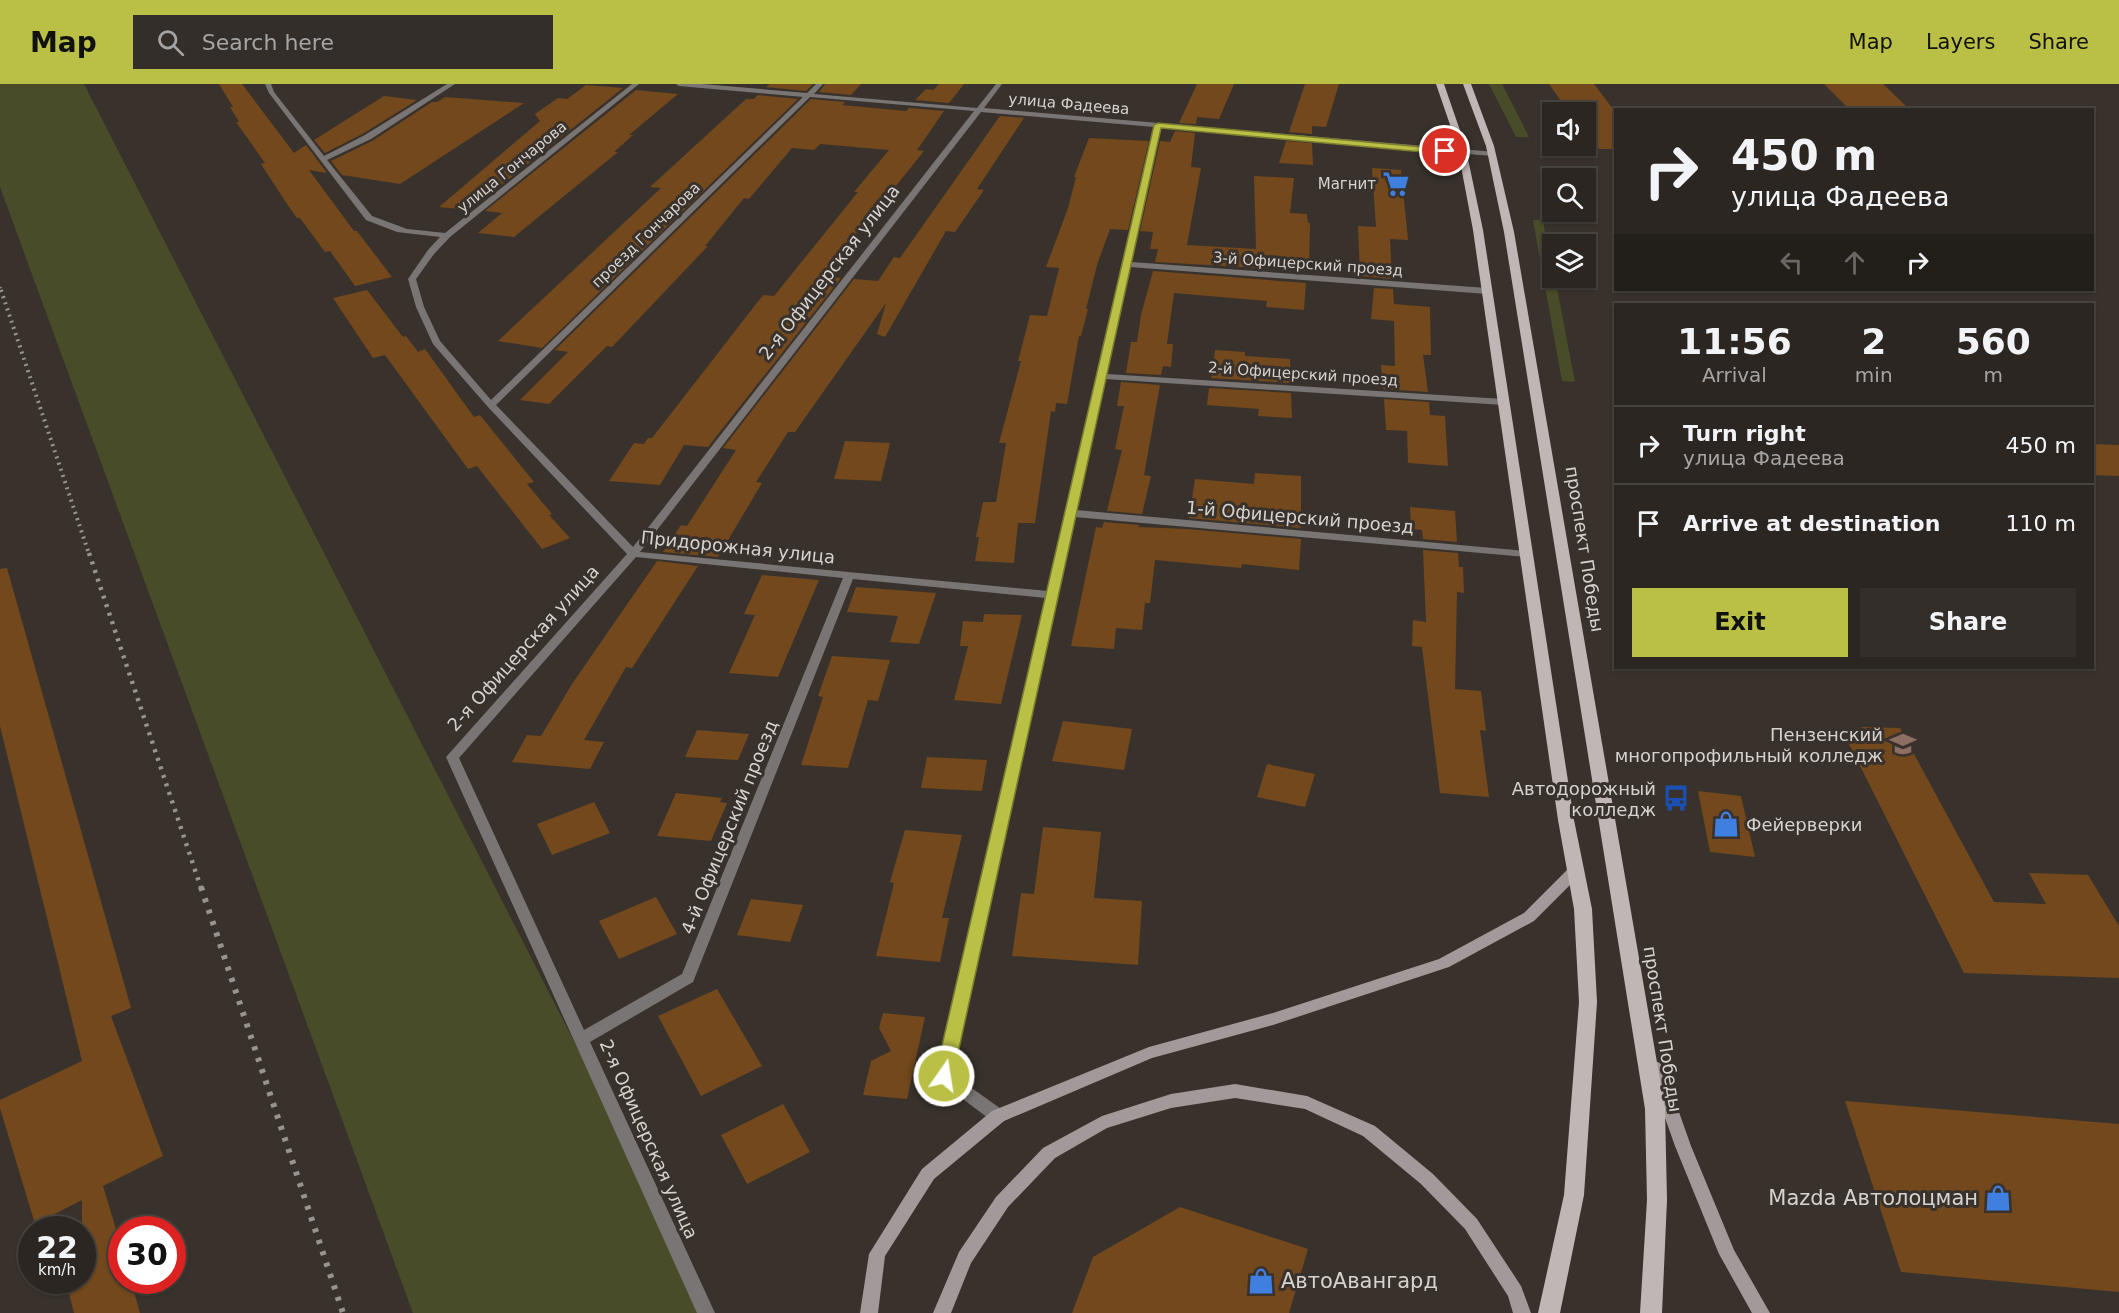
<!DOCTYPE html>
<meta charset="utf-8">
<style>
:root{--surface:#2b2621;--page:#332e2a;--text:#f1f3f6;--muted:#a6a5a5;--line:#47433f;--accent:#bac045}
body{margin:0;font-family:"DejaVu Sans",sans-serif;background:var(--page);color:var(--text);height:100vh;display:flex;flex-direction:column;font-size:22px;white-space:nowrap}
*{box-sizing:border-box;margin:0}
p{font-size:20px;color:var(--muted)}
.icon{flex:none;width:33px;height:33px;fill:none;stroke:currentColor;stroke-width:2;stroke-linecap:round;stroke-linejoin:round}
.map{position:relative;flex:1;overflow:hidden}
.panel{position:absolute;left:1614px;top:219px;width:480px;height:366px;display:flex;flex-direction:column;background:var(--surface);border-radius:0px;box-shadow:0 2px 4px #0004,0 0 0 2px var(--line)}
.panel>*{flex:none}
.hud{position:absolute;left:1614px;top:24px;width:480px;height:183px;border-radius:0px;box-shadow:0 2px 4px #0004,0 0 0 2px var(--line);background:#2b2621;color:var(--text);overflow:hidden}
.buttons{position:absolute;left:1542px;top:18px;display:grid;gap:12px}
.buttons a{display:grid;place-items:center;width:54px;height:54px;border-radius:0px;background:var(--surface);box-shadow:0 2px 4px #0004,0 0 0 2px var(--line);font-size:30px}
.speed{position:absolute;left:18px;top:1132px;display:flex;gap:12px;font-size:30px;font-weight:700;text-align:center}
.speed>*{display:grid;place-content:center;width:78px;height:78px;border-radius:50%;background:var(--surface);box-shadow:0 2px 4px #0004,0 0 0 2px var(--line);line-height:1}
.speed small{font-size:15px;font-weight:400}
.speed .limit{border:9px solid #d22;background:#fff;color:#111}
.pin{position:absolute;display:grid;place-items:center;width:51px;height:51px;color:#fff;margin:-26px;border:3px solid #fff;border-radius:50%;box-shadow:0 2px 6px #0007}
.me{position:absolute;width:66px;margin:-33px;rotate:13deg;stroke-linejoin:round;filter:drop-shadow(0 0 4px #0008)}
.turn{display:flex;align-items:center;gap:21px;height:126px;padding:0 18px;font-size:27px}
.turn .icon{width:78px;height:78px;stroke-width:2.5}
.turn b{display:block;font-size:42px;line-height:51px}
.lanes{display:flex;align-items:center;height:57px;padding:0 18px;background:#0003;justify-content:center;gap:30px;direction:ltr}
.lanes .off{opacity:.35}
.eta{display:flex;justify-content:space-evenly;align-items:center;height:102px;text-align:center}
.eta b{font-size:36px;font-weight:800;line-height:42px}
.primary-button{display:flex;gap:12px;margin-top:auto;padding:12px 18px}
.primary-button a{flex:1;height:69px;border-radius:0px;background:var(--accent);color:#111;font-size:24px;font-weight:800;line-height:69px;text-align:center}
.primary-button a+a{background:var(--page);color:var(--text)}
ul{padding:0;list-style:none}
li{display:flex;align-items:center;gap:18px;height:78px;padding:0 18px;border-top:2px solid var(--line)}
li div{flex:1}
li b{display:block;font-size:22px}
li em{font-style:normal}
header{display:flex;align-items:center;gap:36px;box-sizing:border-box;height:84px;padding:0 30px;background:var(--accent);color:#111}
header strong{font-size:28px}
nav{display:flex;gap:33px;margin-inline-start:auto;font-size:21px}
.search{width:420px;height:54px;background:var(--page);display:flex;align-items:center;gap:15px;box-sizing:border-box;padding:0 21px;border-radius:0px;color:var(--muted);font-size:22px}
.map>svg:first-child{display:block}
</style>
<header>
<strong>Map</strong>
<div class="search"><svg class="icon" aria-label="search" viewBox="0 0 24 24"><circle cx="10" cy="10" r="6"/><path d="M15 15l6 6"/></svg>Search here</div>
<nav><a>Map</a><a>Layers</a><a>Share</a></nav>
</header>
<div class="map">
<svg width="2119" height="1229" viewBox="0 0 2119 1229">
<rect width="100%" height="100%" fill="#39322c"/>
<g fill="#484c28">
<polygon points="0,0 84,0 713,1229 413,1229 0,103"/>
<polygon points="1489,0 1502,0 1529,53 1516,53"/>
<polygon points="1533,136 1543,136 1552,194 1555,194 1575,298 1562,297"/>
</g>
<g fill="#72481c">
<polygon points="219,0 242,0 294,69 306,61 327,89 309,86 354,147 357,147 392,193 355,202 330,167 325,168 300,134 297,134 287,120 261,80 265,79 236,38 239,38 230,23 233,23"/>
<polygon points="770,0 813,0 806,7 766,3"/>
<polygon points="825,0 861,0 851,11 819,8"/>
<polygon points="939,0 964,0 949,19 915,16 926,5 933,6"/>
<polygon points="1197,0 1234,0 1219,35 1197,33 1196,40 1179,39"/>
<polygon points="1305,0 1339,0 1326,43 1312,42 1312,50 1289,48"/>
<polygon points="1549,0 1594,0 1616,29 1616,65 1599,65 1586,46 1586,28 1569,28"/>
<polygon points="1824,0 1883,0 1910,26 1850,26"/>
<polygon points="586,1 623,4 470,126 439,123 540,37 535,30 558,14 567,15"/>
<polygon points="636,6 678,10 629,51 633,51 614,68 618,68 514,153 478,149 502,129 485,127"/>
<polygon points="758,11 798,15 542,264 498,257 661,104 650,103 746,15 754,15"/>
<polygon points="384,12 417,16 364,49 325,69 314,56"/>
<polygon points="445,13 524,19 400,100 342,91 331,77 372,57 432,18 437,18"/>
<polygon points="811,15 845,18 842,21 906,27 909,24 944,27 917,66 924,67 871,133 856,150 853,150 822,192 841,194 708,363 684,361 660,401 609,397 634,359 644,360 648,354 652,354 763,211 774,212 858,108 854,108 889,66 820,60 814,66 792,64 749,115 744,114 705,162 708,162 612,263 607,262 549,320 520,316 568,268 555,266"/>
<polygon points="1000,32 1024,34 977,105 984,106 955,148 946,147 885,253 877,250 886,219 795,348 788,348 756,398 762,399 718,473 663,468 681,441 687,442 736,366 723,364 854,195 878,197 894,173 900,174"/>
<polygon points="1175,47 1195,49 1191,83 1201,84 1187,161 1256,165 1254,92 1294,94 1290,129 1307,130 1308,139 1310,139 1309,187 1155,178 1158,165 1150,165 1153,148 1140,147 1160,57 1170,58"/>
<polygon points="1089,54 1149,57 1128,146 1110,145 1097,181 1086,225 1088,225 1081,252 1079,252 1067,320 1056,319 1055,328 1051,327 1035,439 1018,439 1014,479 975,477 979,453 976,453 983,418 996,418 1006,359 999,359 1021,277 1018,277 1030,231 1047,232 1059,184 1046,183 1068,124 1076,93 1074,93"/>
<polygon points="1286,57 1312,59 1313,81 1279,79"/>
<polygon points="1372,84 1401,86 1408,156 1390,155 1392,195 1360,192 1358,142 1376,143"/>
<polygon points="1153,187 1306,199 1304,226 1266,223 1267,217 1174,209 1167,260 1173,260 1171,283 1163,282 1161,291 1126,289 1131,258 1137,258 1141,231"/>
<polygon points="1374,204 1393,205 1394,220 1430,223 1431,271 1423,271 1428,308 1383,305 1381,281 1395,282 1394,237 1371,235"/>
<polygon points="367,206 403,253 406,252 418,268 425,265 474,333 480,331 534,398 527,400 552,430 549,431 570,454 542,465 477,382 468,385 385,271 373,274 333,214"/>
<polygon points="1215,266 1245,268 1245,272 1290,275 1291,299 1211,294"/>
<polygon points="1121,298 1160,301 1144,391 1151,392 1142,430 1107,427 1122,366 1115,365 1124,322 1117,322"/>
<polygon points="1209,304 1291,309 1292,334 1258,332 1259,325 1207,321"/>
<polygon points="1384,315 1429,318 1430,331 1445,332 1448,382 1408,379 1407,347 1386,346"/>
<polygon points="845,357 890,359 881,397 834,395"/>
<polygon points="2092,360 2119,361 2119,392 2092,391"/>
<polygon points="1255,389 1301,392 1301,444 1189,434 1195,395 1254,400"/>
<polygon points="1410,423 1455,427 1457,458 1423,455 1422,446 1411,445"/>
<polygon points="1104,438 1139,441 1138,443 1187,445 1301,455 1299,486 1242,480 1241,484 1155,476 1150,519 1145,519 1142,546 1116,544 1114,565 1071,562 1096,443 1102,444"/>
<polygon points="1423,466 1458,469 1459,483 1463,483 1464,509 1457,508 1455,605 1481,607 1486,647 1480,646 1489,713 1440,709 1422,563 1412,562 1413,536 1426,538"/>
<polygon points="657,477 698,482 632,584 626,583 584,656 604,658 590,685 512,678 527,651 541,652 572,600"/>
<polygon points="7,484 131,924 111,932 163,1072 103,1102 122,1165 122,1197 131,1197 140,1229 74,1229 66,1197 82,1197 82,1116 35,1140 0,1024 0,1016 82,977 0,642 0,485"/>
<polygon points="762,491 819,496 778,593 729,589 755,531 744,530"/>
<polygon points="856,503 936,509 919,560 890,558 898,532 847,528"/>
<polygon points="984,530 1022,531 1001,620 954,616 968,562 960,562 963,537 983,538"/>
<polygon points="832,572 890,576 878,617 868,616 848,684 801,681 823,613 818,612"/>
<polygon points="1063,637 1132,645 1124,686 1052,677"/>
<polygon points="1861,643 1900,644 1994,818 2046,820 2029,789 2088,791 2119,842 2119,894 1964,889 1848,658 1869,658"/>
<polygon points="697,646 749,650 738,676 685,673"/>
<polygon points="927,673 987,676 982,707 921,704"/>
<polygon points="1267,680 1315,690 1305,723 1257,713"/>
<polygon points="1698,707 1741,712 1755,773 1710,768"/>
<polygon points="676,709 722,714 720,718 727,719 711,757 657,752"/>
<polygon points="594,718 610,749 552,771 537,740"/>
<polygon points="1043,743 1101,748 1094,814 1142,817 1138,881 1012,872 1021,809 1034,810"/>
<polygon points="905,746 962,751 942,834 949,834 940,878 876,872 894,799 890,798"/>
<polygon points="656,813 677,850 619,875 599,837"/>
<polygon points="751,815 803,821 790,858 737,851"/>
<polygon points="717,905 762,982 701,1012 658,932"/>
<polygon points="883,929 925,933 907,1015 863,1011 871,977 891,967 879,944"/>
<polygon points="1845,1017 2119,1040 2119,1208 1901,1188"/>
<polygon points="783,1020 810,1068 747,1100 721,1051"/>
<polygon points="1180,1123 1308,1165 1289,1229 1072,1229 1093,1173"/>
</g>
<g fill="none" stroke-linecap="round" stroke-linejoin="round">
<path fill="#7a7575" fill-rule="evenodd" d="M265 0H271L274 8 324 72 365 51 447 0H455L371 55 327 76 372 132 407 145 445 149 632 0H639L450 153 434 170 416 195 424 223 440 257 491 316 803 13 679 2 676 0H702L807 9 816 0H823L814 10 977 24 996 0H1002L984 24 1495 68V72H1492L1161 44 1131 178 1487 204 1491 207 1487 210 1130 183 1107 290 1503 315 1508 318 1503 321 1105 295 1076 426 1526 467 1531 470 1526 473 1075 433 952 990 1004 1027 1006 1032 1004 1037 998 1039 992 1037 939 997 936 992 1046 514 853 495 693 898 590 958 715 1229H697L446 673 627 470 488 323 433 260 416 223 408 195 428 166 440 153 397 148 366 136 269 9ZM810 13 974 27 633 463 496 321ZM981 28 1154 43 1048 507 640 468ZM636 473 843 494 682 890 584 946 459 674Z"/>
<g fill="#a29a9a" fill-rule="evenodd">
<polygon points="1576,781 1581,782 1583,786 1581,790 1534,837 1449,883 1273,941 1152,974 1004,1037 934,1095 885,1172 878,1229 860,1229 869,1170 922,1085 992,1027 1149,963 1273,929 1439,875 1524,829 1571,782"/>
<polygon points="1655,977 1660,979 1663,983 1691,1062 1734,1166 1770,1229 1752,1229 1719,1170 1675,1062 1647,983 1650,979"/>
<polygon points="1235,1000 1307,1012 1375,1042 1433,1090 1477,1135 1521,1202 1531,1229 1513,1229 1508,1212 1465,1145 1421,1100 1363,1052 1305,1025 1235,1014 1171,1024 1107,1044 1055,1074 1008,1123 971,1179 951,1229 933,1229 959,1168 996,1113 1043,1064 1102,1032 1171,1010"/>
</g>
<g fill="#c1b6b6" fill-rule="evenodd">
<polygon points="1436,0 1444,0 1465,61 1483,146 1574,736 1592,825 1597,918 1584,1111 1560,1229 1538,1229 1564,1111 1579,918 1574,825 1558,736 1473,146 1457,61"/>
<polygon points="1463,0 1471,0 1494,62 1514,148 1665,1025 1667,1116 1662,1229 1640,1229 1647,1116 1645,1025 1504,148 1486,62"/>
</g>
<polyline stroke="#98938e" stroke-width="3" stroke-dasharray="1.5 4" stroke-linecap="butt" points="0,203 1,207"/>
<polyline stroke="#98938e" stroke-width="4" stroke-dasharray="2 4.5" stroke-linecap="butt" points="1,206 89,470"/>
<polyline stroke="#98938e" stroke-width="4.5" stroke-dasharray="3 6" stroke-linecap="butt" points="89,469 201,804"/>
<polyline stroke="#98938e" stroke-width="6" stroke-dasharray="4 8" stroke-linecap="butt" points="201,803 343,1229"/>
</g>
<polygon fill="#bac045" stroke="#797d2d" stroke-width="1.5" points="1158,39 1445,65 1450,67 1445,70 1161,44 953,992 950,998 944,1000 938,998 935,992 1154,41"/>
<defs>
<g id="supermarket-bare" transform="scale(2.07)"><path d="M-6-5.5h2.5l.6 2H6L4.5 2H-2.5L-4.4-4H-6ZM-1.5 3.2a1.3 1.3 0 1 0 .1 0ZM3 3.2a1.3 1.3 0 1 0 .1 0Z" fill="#3f7fe0" stroke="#39322c" stroke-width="2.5" paint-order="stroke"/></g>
<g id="school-bare" transform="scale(2.07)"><path d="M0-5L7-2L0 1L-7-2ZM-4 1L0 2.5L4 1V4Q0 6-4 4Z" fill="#8d6e63" stroke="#39322c" stroke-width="2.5" paint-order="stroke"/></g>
<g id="bus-bare" transform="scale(2.07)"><path d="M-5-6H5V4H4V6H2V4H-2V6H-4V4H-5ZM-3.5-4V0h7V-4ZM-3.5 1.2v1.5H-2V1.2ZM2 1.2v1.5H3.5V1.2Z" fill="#1a4fb4" stroke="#39322c" stroke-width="2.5" paint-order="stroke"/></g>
<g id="shop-bare" transform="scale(2.07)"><path d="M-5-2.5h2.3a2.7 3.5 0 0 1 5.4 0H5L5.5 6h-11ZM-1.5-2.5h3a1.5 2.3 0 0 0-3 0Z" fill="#3f7fe0" stroke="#39322c" stroke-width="2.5" paint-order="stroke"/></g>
</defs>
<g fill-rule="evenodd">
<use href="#supermarket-bare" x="1396" y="100"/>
<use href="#school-bare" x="1903" y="660"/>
<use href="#bus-bare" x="1676" y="714"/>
<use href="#shop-bare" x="1726" y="740"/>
<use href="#shop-bare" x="1998" y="1114"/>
<use href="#shop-bare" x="1261" y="1197"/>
</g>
<g text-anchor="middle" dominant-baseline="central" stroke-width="6" stroke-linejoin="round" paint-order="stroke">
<g font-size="15" fill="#d6d2ce" stroke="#39322c">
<text transform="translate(1069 20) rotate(5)">улица Фадеева</text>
<text transform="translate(512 83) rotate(-39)">улица Гончарова</text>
<text transform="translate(646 151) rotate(-44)">проезд Гончарова</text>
<text transform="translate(1308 180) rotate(4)">3-й Офицерский проезд</text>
<text transform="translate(1303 290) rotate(4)">2-й Офицерский проезд</text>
</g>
<g font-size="15" fill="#d6d2ce" stroke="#39322c" text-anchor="end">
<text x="1376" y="100">Магнит</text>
</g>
<g font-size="18" fill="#d6d2ce" stroke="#39322c">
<text transform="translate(829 188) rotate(-52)">2-я Офицерская улица</text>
<text transform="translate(1300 433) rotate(5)">1-й Офицерский проезд</text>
<text transform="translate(738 463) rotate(6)">Придорожная улица</text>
<text transform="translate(1585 465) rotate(81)">проспект Победы</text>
<text transform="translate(523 564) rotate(-48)">2-я Офицерская улица</text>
<text transform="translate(729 743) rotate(-68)">4-й Офицерский проезд</text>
<text transform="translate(1663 945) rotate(81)">проспект Победы</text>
<text transform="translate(649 1055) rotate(66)">2-я Офицерская улица</text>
</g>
<g font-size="18" fill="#d6d2ce" stroke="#39322c" text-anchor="end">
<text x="1883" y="650">Пензенский<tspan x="1883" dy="21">многопрофильный колледж</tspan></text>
<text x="1656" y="704">Автодорожный<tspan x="1656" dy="21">колледж</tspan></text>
<text x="1746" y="740" text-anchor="start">Фейерверки</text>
</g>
<g font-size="21" fill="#d6d2ce" stroke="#39322c" text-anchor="end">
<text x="1978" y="1114">Mazda Автолоцман</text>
<text x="1281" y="1197" text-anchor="start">АвтоАвангард</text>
</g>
</g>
</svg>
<div class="buttons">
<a><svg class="icon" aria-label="sound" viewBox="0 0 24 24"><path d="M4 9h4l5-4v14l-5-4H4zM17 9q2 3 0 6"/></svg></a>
<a><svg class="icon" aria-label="search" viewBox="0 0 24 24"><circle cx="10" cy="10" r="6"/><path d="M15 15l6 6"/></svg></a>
<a><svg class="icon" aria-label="layers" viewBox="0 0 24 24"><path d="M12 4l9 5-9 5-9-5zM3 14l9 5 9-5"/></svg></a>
</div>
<div class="speed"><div>22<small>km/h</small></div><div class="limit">30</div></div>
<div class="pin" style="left:1445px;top:67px;background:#d93025"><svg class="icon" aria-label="arrive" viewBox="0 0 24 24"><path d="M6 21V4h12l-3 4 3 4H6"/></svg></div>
<svg class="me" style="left:944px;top:992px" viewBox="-20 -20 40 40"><circle r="17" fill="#bac045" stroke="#fff" stroke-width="3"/><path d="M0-11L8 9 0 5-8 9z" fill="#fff"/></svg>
<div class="hud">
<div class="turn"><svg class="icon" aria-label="right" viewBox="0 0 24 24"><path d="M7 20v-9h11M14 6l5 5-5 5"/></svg><div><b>450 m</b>улица Фадеева</div></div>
<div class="lanes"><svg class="icon off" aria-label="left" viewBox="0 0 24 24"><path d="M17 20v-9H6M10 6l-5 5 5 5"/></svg><svg class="icon off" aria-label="ahead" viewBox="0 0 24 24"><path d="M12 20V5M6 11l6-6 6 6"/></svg><svg class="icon" aria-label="right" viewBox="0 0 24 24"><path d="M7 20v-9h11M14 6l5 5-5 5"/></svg></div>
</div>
<section class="panel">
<div class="eta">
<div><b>11:56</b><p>Arrival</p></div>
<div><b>2</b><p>min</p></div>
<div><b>560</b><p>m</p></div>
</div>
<ul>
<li><svg class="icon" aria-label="right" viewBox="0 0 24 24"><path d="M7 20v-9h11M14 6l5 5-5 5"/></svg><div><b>Turn right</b><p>улица Фадеева</p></div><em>450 m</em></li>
<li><svg class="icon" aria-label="arrive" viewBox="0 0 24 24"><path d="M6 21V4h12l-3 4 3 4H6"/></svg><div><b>Arrive at destination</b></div><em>110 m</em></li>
</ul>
<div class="primary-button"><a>Exit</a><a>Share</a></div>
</section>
</div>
